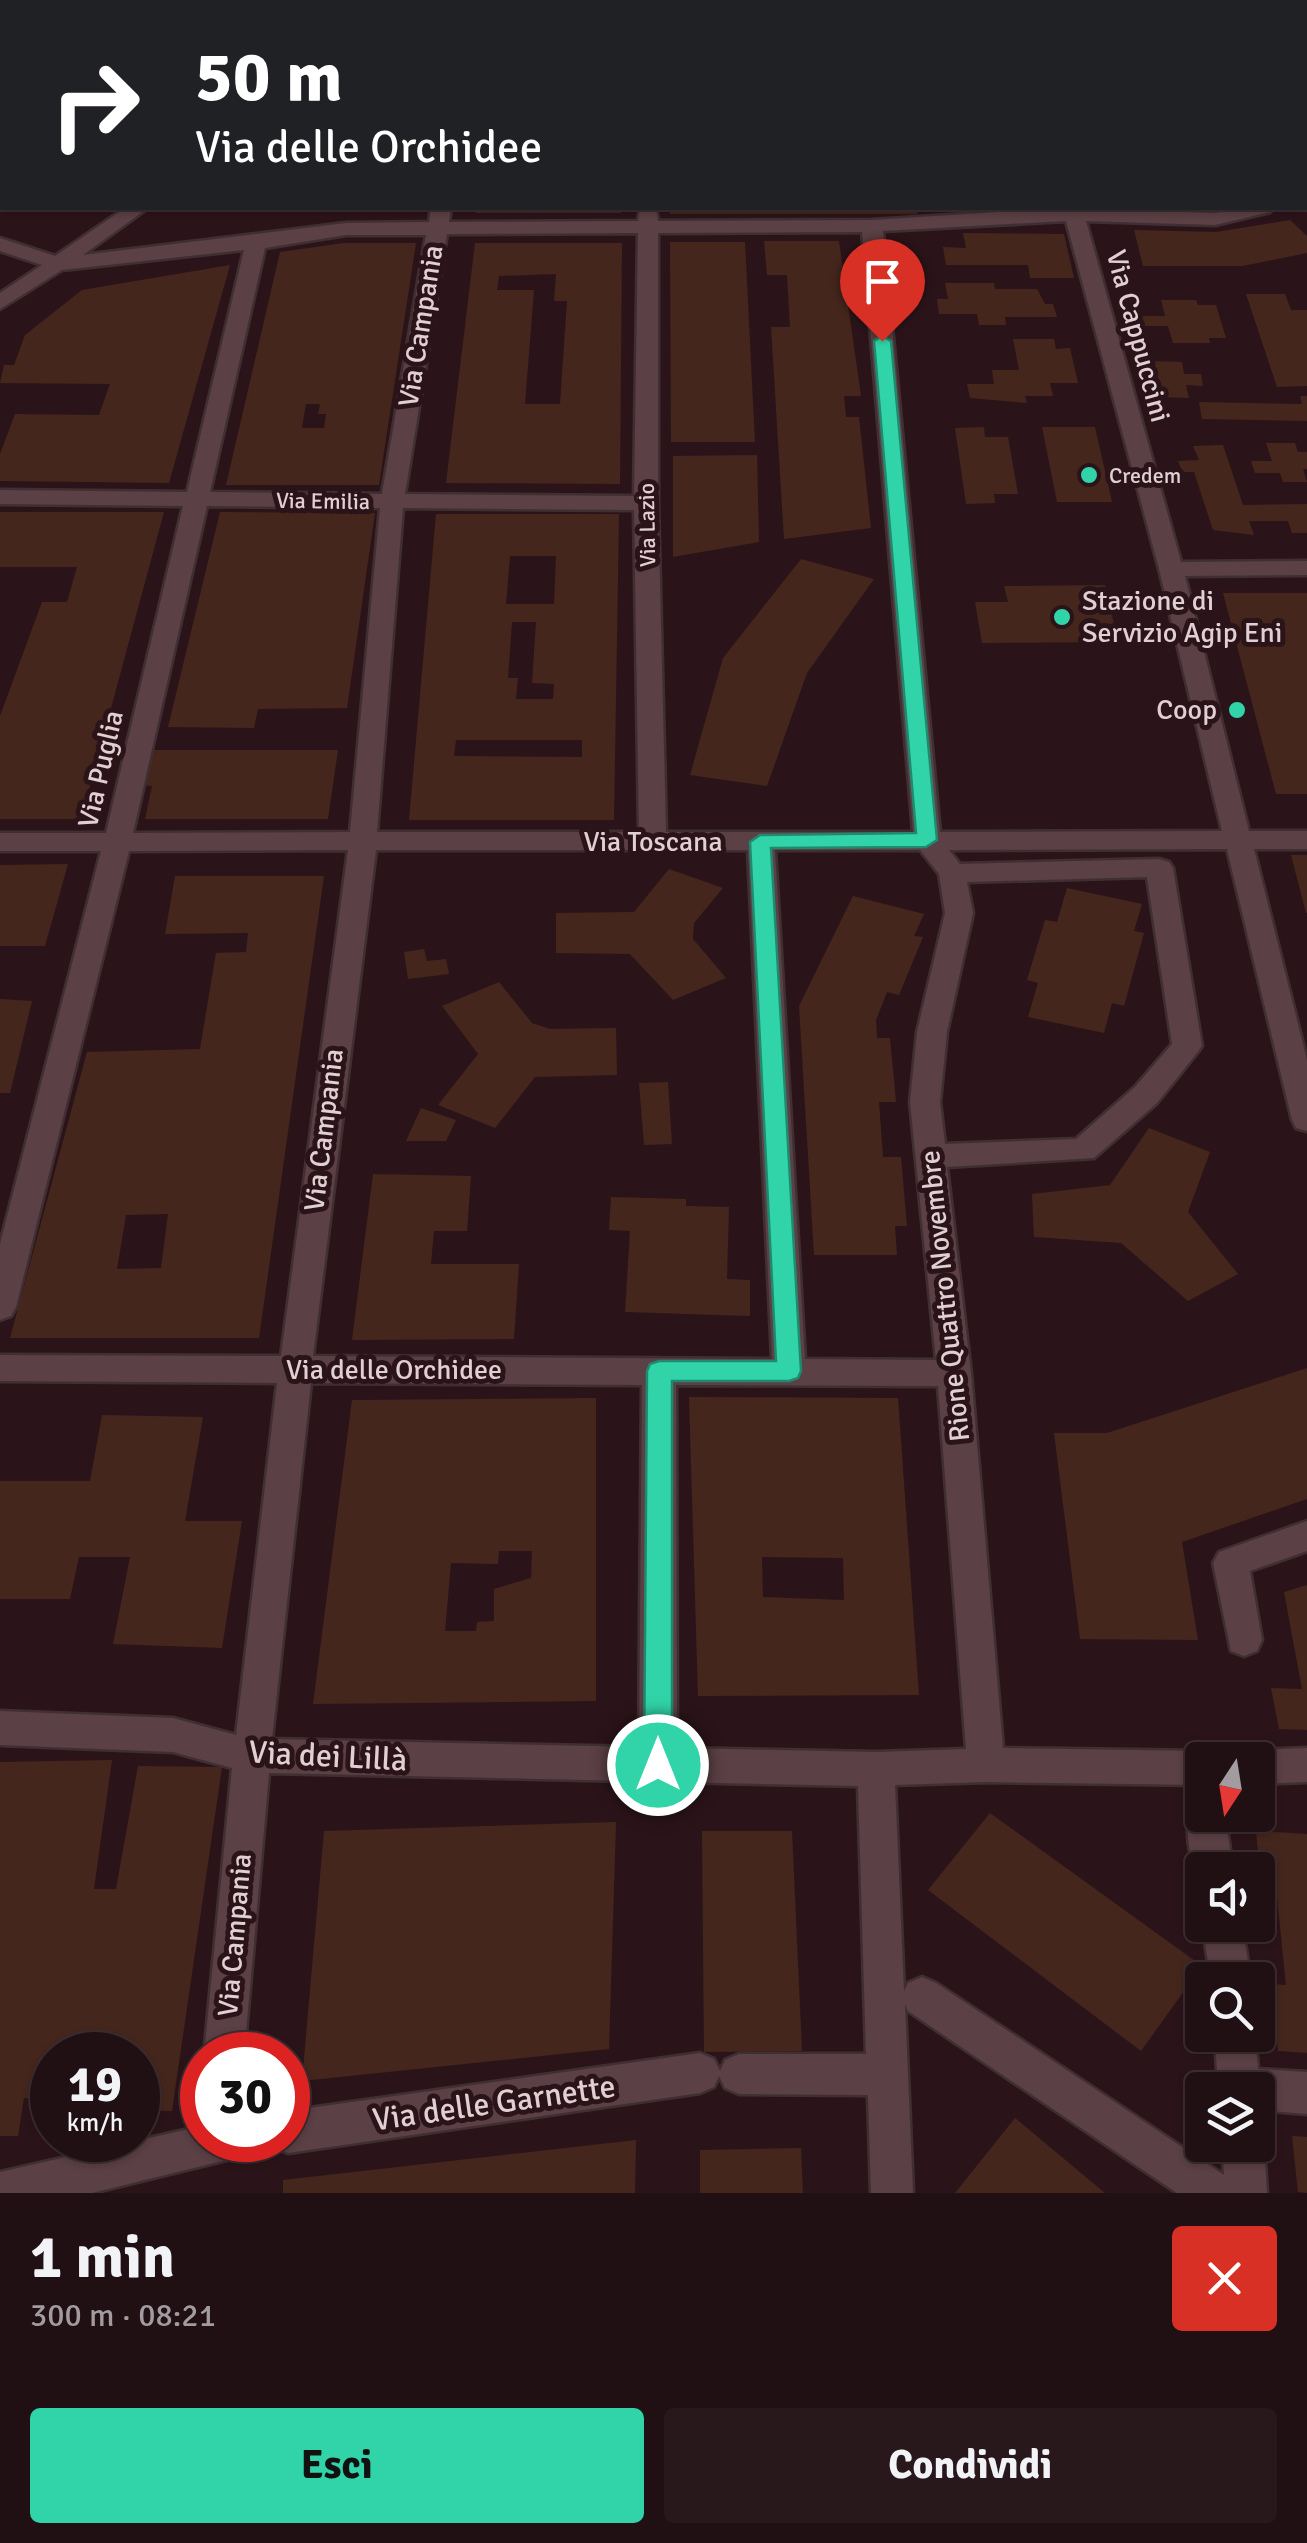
<!DOCTYPE html>
<html lang="it">
<meta charset="utf-8">
<style>
:root{--surface:#200f13;--page:#28181c;--text:#f1f3f6;--muted:#a29ca0;--line:#3d2f33;--accent:#31d4a9}
body{margin:0;font-family:Signika,sans-serif;background:var(--page);color:var(--text);height:100vh;display:flex;flex-direction:column;font-size:38px;white-space:nowrap}
*{box-sizing:border-box;margin:0}
p{font-size:32px;color:var(--muted)}
.icon{flex:none;width:55px;height:55px;fill:none;stroke:currentColor;stroke-width:2;stroke-linecap:round;stroke-linejoin:round}
.map{position:relative;height:2193px;overflow:hidden}
.drawer{display:flex;flex-direction:column;background:var(--surface);flex:1}
.drawer>*{flex:none}
.hud{position:absolute;left:0px;top:0px;width:1308px;height:210px;box-shadow:0 2px 8px #0004,0 0 0 2px var(--line);background:#202124;color:#fff;overflow:hidden}
.needle{width:65px;rotate:192deg}
.buttons{position:absolute;left:1185px;top:1742px;display:grid;gap:20px}
.buttons a{display:grid;place-items:center;width:90px;height:90px;border-radius:10px;background:var(--surface);box-shadow:0 2px 8px #0004,0 0 0 2px var(--line);font-size:50px}
.speed{position:absolute;left:30px;top:2032px;display:flex;gap:20px;font-size:50px;font-weight:700;text-align:center}
.speed>*{display:grid;place-content:center;width:130px;height:130px;border-radius:50%;background:var(--surface);box-shadow:0 2px 8px #0004,0 0 0 2px var(--line);line-height:1}
.speed small{font-size:25px;font-weight:400}
.speed .limit{border:15px solid #d22;background:#fff;color:#111}
.pin{position:absolute;display:grid;place-items:center;width:85px;height:85px;color:#fff;margin:-102px -42px;border-radius:50% 50% 50% 0;rotate:-45deg;box-shadow:0 0 10px #0007}
.pin .icon{rotate:45deg}
.me{position:absolute;width:110px;margin:-55px;rotate:0deg;stroke-linejoin:round;filter:drop-shadow(0 0 8px #0008)}
.turn{display:flex;align-items:center;gap:35px;height:210px;padding:0 30px;font-size:45px}
.turn .icon{width:130px;height:130px;stroke-width:2.5}
.turn b{display:block;font-size:70px;line-height:85px}
.round{display:grid;place-items:center;flex:none;width:105px;height:105px;border-radius:10px;background:var(--page)}
.summary{display:flex;align-items:center;justify-content:space-between;height:170px;padding:0 30px}
h1{font-size:60px;font-weight:800;line-height:75px}
.cta{display:flex;gap:20px;margin-top:auto;padding:20px 30px}
.cta a{flex:1;height:115px;border-radius:10px;background:var(--accent);color:#111;font-size:40px;font-weight:800;line-height:115px;text-align:center}
.cta a+a{background:var(--page);color:var(--text)}
.map>svg:first-child{display:block}
</style>
<div class="map">
<svg width="1307" height="2193" viewBox="0 0 1307 2193">
<rect width="100%" height="100%" fill="#2b1419"/>
<g fill="#44261c" fill-rule="evenodd">
<polygon points="476,208 622,208 621,213 476,213"/>
<rect x="670" y="208" width="247" height="6"/>
<polygon points="1290,220 1307,236 1307,253 1243,266 1143,266 1134,230 1216,232"/>
<polygon points="963,233 1064,234 1074,278 1030,278 1028,265 946,265 943,247 966,248"/>
<polygon points="764,241 839,241 861,396 844,396 846,417 859,417 871,528 784,539 771,327 790,327 787,275 767,275"/>
<polygon points="670,242 745,242 755,442 671,442"/>
<path d="M344 243H416L379 485H226L280 252ZM306 404H320L318 414H326L324 428H302Z"/>
<path d="M475 243H622L620 484 446 483ZM556 274 554 301H567L560 404H525L534 290H497L499 276Z"/>
<polygon points="230,265 169,483 0,481 0,454 15,414 99,415 110,384 0,383 4,365 14,365 25,335 82,290"/>
<polygon points="945,283 994,283 995,289 1037,289 1045,304 1053,304 1057,317 1005,317 1006,325 979,325 977,314 939,314 937,299 948,299"/>
<polygon points="1246,294 1285,294 1291,310 1307,310 1307,386 1277,387"/>
<polygon points="1161,300 1196,300 1198,305 1216,305 1226,338 1209,338 1210,343 1173,343 1168,326 1142,326 1139,316 1165,316"/>
<polygon points="1013,339 1054,339 1056,349 1070,348 1078,383 1050,383 1053,396 1025,396 1027,403 970,398 967,384 994,384 992,370 1019,370"/>
<polygon points="1152,361 1182,362 1184,374 1201,374 1203,386 1186,385 1189,398 1158,397"/>
<polygon points="1300,396 1307,396 1307,421 1202,419 1199,402 1302,404"/>
<polygon points="984,427 985,437 1008,437 1018,494 994,494 995,503 966,504 955,428"/>
<polygon points="1042,427 1095,427 1112,502 1057,502"/>
<polygon points="1266,443 1295,443 1298,452 1307,452 1307,469 1303,469 1307,482 1283,482 1280,473 1255,473 1251,461 1272,461"/>
<polygon points="1223,445 1243,505 1307,504 1307,533 1292,533 1288,521 1249,521 1254,535 1213,530 1194,472 1182,472 1178,461 1199,460 1193,446"/>
<polygon points="757,455 759,542 673,557 673,456"/>
<polygon points="0,512 164,512 81,819 0,819 0,716 42,602 67,602 77,567 0,567"/>
<polygon points="220,512 375,513 347,708 258,709 254,728 168,727"/>
<path d="M436 514H619L614 820H409ZM510 556H556L554 604H506ZM512 622H536L532 683 554 684 553 699H516L518 678H508ZM456 740H582V757L454 756Z"/>
<polygon points="801,559 874,579 807,673 767,786 690,775 723,658"/>
<polygon points="1105,585 1118,642 982,643 975,602 1008,602 1004,586"/>
<polygon points="1223,593 1307,593 1307,794 1276,794"/>
<polygon points="147,750 338,750 328,819 145,819 152,786 140,785"/>
<polygon points="1291,855 1307,855 1307,913 1306,913"/>
<polygon points="68,864 45,946 0,946 0,865"/>
<polygon points="669,869 723,888 694,923 693,939 726,978 673,1000 630,954 556,953 556,913 634,912"/>
<path d="M175 876H324L259 1338H10L87 1052 200 1049 216 953 246 952 248 933 165 934ZM168 1214 161 1268 117 1269 126 1215Z"/>
<polygon points="1067,888 1142,904 1134,931 1144,933 1124,1006 1112,1003 1104,1033 1028,1017 1038,983 1027,980 1045,920 1057,922"/>
<polygon points="853,896 924,914 914,936 923,937 899,995 887,992 876,1020 877,1038 890,1038 896,1102 879,1102 883,1157 901,1157 907,1226 895,1226 897,1255 814,1255 799,1006"/>
<polygon points="424,949 427,961 446,959 449,974 408,979 404,952"/>
<polygon points="499,982 532,1023 550,1029 616,1028 617,1075 535,1077 495,1128 438,1105 478,1054 442,1006"/>
<polygon points="0,999 32,1001 10,1093 0,1093"/>
<polygon points="668,1082 672,1144 644,1145 639,1083"/>
<polygon points="421,1108 456,1120 446,1141 406,1141"/>
<polygon points="1149,1128 1210,1152 1188,1212 1238,1274 1188,1301 1121,1243 1034,1237 1032,1194 1110,1185"/>
<polygon points="373,1174 471,1176 467,1231 434,1231 431,1264 519,1264 514,1339 352,1340"/>
<polygon points="611,1197 686,1199 686,1206 729,1207 727,1279 750,1280 750,1316 625,1312 630,1231 609,1230"/>
<polygon points="1307,1368 1307,1499 1182,1542 1198,1640 1080,1639 1054,1433 1107,1433"/>
<path d="M689 1397 898 1398 919 1695 698 1696ZM762 1557 843 1558 844 1600 763 1597Z"/>
<path d="M596 1398V1701L313 1704 352 1400ZM499 1551H532L531 1578 494 1589V1621L477 1622 476 1631H445L451 1563 498 1564Z"/>
<polygon points="102,1415 203,1417 185,1521 242,1521 222,1648 113,1644 130,1557 79,1557 70,1599 0,1599 0,1481 90,1481"/>
<polygon points="1307,1585 1307,1730 1279,1729 1271,1688 1302,1689 1284,1592"/>
<polygon points="112,1760 94,1889 116,1889 138,1766 222,1767 172,2111 138,2110 138,2055 52,2055 52,2098 24,2098 18,2136 0,2136 0,1762"/>
<polygon points="990,1813 1202,1966 1141,2051 928,1890"/>
<polygon points="616,1822 609,2049 302,2081 324,1831"/>
<polygon points="702,1831 792,1831 802,2051 704,2052"/>
<polygon points="1256,1831 1307,1834 1307,2053 1278,2051 1271,1984 1286,1985 1275,1879 1260,1877"/>
<polygon points="1015,2118 1105,2193 955,2193"/>
<polygon points="1292,2136 1307,2137 1307,2193 1298,2192"/>
<polygon points="636,2140 635,2193 283,2193 283,2180"/>
<polygon points="801,2148 803,2193 700,2193 700,2150"/>
</g>
<g fill="none" stroke-linecap="round" stroke-linejoin="round">
<g stroke="#402f32" stroke-width="5">
<g id="minor">
<polygon points="188,0 206,0 207,2 190,2"/>
<polygon points="1015,0 1033,0 1034,2 1017,2"/>
<path d="M125 208H148L83 255 346 223 429 222 431 208H451L449 222 638 221 640 208H656L658 221 872 220 1062 208 1215 213 1239 208H1273L1270 212 1215 225 1086 221 1181 562 1307 561V575L1185 576 1249 831H1307V849H1254L1307 1060V1131L1296 1128 1292 1120 1227 849 949 850 960 864 1159 859 1169 862 1173 868 1202 1046 1197 1053 1157 1103 1094 1158 947 1167 971 1373 1003 1748 1202 1751 1217 1760H1202V1785L986 1782 895 1785 904 1991 908 1983 922 1977 936 1983 1224 2175 1222 2145H1258V2130L1264 2145 1267 2193H1177L908 2011 905 2004 913 2193H871L868 2095 739 2094 725 2088 719 2076 714 2087 700 2093 288 2153 273 2147 270 2140H288V2111L700 2053 714 2059 720 2071 725 2060 739 2054H866L858 1786 269 1773 244 2055H204L232 1768 173 1752 0 1745V1711L173 1718 236 1735 277 1383 0 1381V1355L281 1356 348 850 129 851 16 1307 11 1316 0 1320V1244L101 851H0V833H106L183 506 0 504V490L187 492 244 250 62 270 0 309V293L42 265 0 251V238L55 256ZM1066 221 1159 569 1222 831 940 832 883 231ZM862 232 913 832H666L658 503V233ZM638 233 634 496 405 494 447 234ZM346 235H426L382 494 210 492 265 248ZM207 506 380 508 350 832 133 833ZM403 508 634 510 639 832H377ZM376 850H748L772 1359 313 1356ZM775 850H920L939 874 945 913 917 1032 910 1102 936 1360 805 1359ZM1147 877 1172 1044 1135 1087 1076 1139 945 1144 940 1102 947 1032 973 913 967 882ZM311 1383 642 1385 639 1747 272 1739ZM676 1385 938 1386 966 1749 876 1752 677 1748Z"/>
<polygon points="1307,1521 1307,1551 1250,1571 1262,1640 1257,1651 1244,1656 1231,1651 1213,1563 1219,1552"/>
<polygon points="1307,1748 1307,1782 1258,1784 1258,1760 1242,1760 1245,1755 1258,1750"/>
<path d="M1202 1799V1815H1225L1233 1870H1202V1884C1189 1865 1183 1824 1193 1802Z"/>
<polygon points="1202,1925 1242,1925 1251,1980 1211,1980"/>
<polygon points="1215,2035 1255,2035 1258,2069 1307,2072 1307,2114 1258,2110 1258,2090 1218,2090"/>
<polygon points="202,2126 202,2140 253,2140 247,2155 92,2193 0,2193 0,2172"/>
</g>
</g>
<use href="#minor" fill="#5b4045" fill-rule="evenodd"/>
</g>
<polygon fill="#31d4a9" stroke="#208a6e" stroke-width="2.5" points="882,336 891,341 937,840 926,847 771,848 801,1371 798,1378 789,1381 672,1381 672,1765 668,1774 658,1778 648,1774 644,1765 647,1371 650,1364 659,1361 776,1361 750,842 760,835 916,833 874,341"/>
<g fill="#31d4a9" stroke="#2b1419" stroke-width="4">
<circle cx="1089" cy="475" r="10"/>
<circle cx="1062" cy="617" r="10"/>
<circle cx="1237" cy="710" r="10"/>
</g>
<g text-anchor="middle" dominant-baseline="central" stroke-width="10" stroke-linejoin="round" paint-order="stroke">
<g font-size="22" fill="#e1d0d3" stroke="#2b1419" text-anchor="start">
<text x="1109" y="475">Credem</text>
</g>
<g font-size="22" fill="#e1d0d3" stroke="#2b1419">
<text transform="translate(323 501) rotate(1)">Via Emilia</text>
<text transform="translate(647 525) rotate(-91)">Via Lazio</text>
</g>
<g font-size="28" fill="#e1d0d3" stroke="#2b1419">
<text transform="translate(421 326) rotate(-81)">Via Campania</text>
<text transform="translate(1138 336) rotate(75)">Via Cappuccini</text>
<text transform="translate(101 769) rotate(-77)">Via Puglia</text>
<text x="653" y="842">Via Toscana</text>
<text transform="translate(324 1130) rotate(-83)">Via Campania</text>
<text transform="translate(945 1296) rotate(-96)">Rione Quattro Novembre</text>
<text x="394" y="1370">Via delle Orchidee</text>
<text transform="translate(235 1935) rotate(-85)">Via Campania</text>
</g>
<g font-size="28" fill="#e1d0d3" stroke="#2b1419" text-anchor="start">
<text x="1082" y="601">Stazione di<tspan x="1082" dy="32">Servizio Agip Eni</tspan></text>
<text x="1217" y="710" text-anchor="end">Coop</text>
</g>
<g font-size="32" fill="#e1d0d3" stroke="#2b1419">
<text transform="translate(328 1756) rotate(3)">Via dei Lillà</text>
<text transform="translate(494 2103) rotate(-8)">Via delle Garnette</text>
</g>
</g>
</svg>
<div class="buttons">
<a><svg class="needle" viewBox="-14 -14 28 28"><path d="M0-13l5 13h-10z" fill="#e53935"/><path d="M0 13l5-13h-10z" fill="#a29ca0"/></svg></a>
<a><svg class="icon" aria-label="sound" viewBox="0 0 24 24"><path d="M4 9h4l5-4v14l-5-4H4zM17 9q2 3 0 6"/></svg></a>
<a><svg class="icon" aria-label="search" viewBox="0 0 24 24"><circle cx="10" cy="10" r="6"/><path d="M15 15l6 6"/></svg></a>
<a><svg class="icon" aria-label="layers" viewBox="0 0 24 24"><path d="M12 4l9 5-9 5-9-5zM3 14l9 5 9-5"/></svg></a>
</div>
<div class="speed"><div>19<small>km/h</small></div><div class="limit">30</div></div>
<div class="pin" style="left:882px;top:341px;background:#d93025"><svg class="icon" aria-label="arrive" viewBox="0 0 24 24"><path d="M6 21V4h12l-3 4 3 4H6"/></svg></div>
<svg class="me" style="left:658px;top:1765px" viewBox="-20 -20 40 40"><circle r="17" fill="#31d4a9" stroke="#fff" stroke-width="3"/><path d="M0-11L8 9 0 5-8 9z" fill="#fff"/></svg>
<div class="hud">
<div class="turn"><svg class="icon" aria-label="right" viewBox="0 0 24 24"><path d="M7 20v-9h11M14 6l5 5-5 5"/></svg><div><b>50 m</b>Via delle Orchidee</div></div>
</div>
</div>
<section class="drawer">
<div class="summary"><div><h1>1 min</h1><p>300 m · 08:21</p></div><a class="round" style="background:#d93025;color:#fff"><svg class="icon" aria-label="close" viewBox="0 0 24 24"><path d="M6 6l12 12M18 6L6 18"/></svg></a></div>
<div class="cta"><a>Esci</a><a>Condividi</a></div>
</section>
